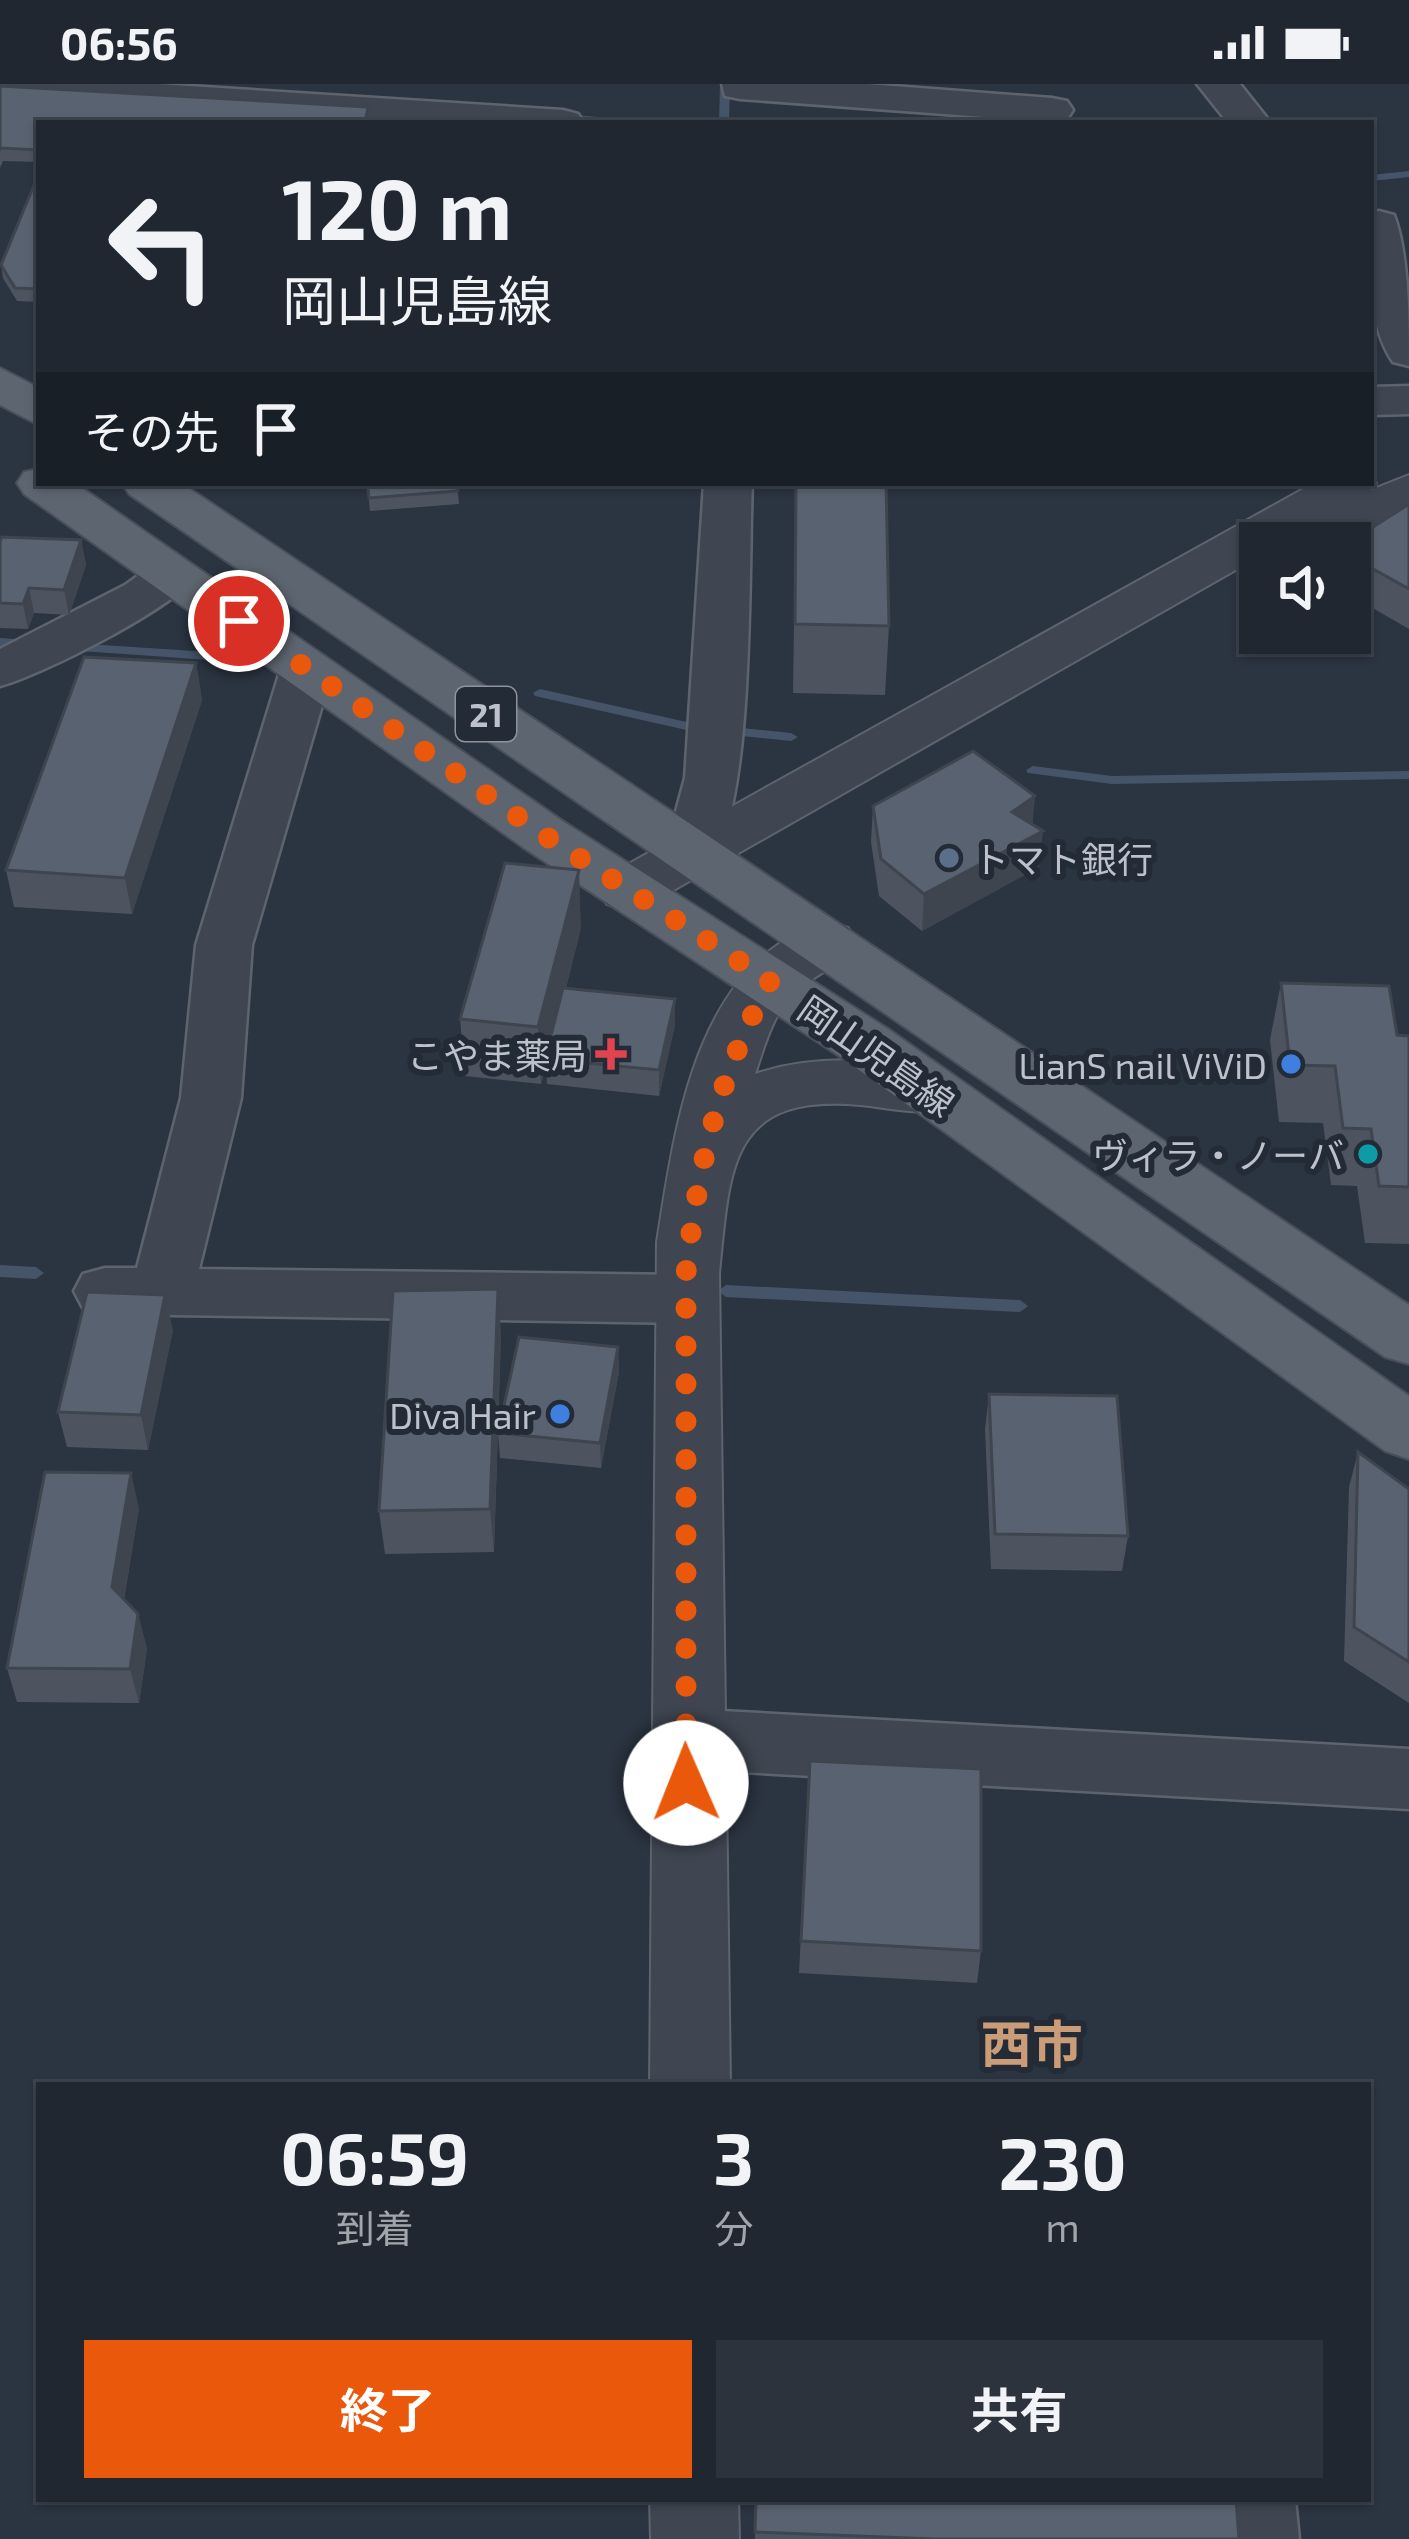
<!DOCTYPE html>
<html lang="ja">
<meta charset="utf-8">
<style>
:root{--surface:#202731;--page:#2d333d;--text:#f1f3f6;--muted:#a2a5ab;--line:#3d444d;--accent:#ea580c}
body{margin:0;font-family:"Exo 2","Noto Sans JP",sans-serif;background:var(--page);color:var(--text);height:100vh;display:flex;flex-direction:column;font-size:45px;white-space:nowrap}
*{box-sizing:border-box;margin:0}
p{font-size:39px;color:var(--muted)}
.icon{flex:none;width:66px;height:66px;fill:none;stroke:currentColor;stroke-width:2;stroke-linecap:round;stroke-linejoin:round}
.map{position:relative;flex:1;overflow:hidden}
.panel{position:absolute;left:36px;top:1998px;width:1335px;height:420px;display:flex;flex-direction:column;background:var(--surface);border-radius:0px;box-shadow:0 3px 9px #0004,0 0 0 3px var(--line)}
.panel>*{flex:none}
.hud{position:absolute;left:36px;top:36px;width:1338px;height:366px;border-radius:0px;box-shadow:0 3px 9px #0004,0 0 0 3px var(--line);background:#202731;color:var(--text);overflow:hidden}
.fabs{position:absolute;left:1239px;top:438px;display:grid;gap:24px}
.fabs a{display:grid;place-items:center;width:132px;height:132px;border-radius:0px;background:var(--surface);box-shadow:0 3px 9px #0004,0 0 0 3px var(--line);font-size:60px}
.pin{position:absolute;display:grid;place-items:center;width:102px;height:102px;color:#fff;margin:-51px;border:6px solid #fff;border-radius:50%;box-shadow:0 3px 12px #0007}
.me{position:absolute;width:132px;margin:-66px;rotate:359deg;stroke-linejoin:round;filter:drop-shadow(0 0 9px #0008)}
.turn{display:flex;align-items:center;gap:42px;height:252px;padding:0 48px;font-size:54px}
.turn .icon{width:156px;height:156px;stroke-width:2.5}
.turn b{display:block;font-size:84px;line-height:102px}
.then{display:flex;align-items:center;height:114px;padding:0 48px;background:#0003;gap:24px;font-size:45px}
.eta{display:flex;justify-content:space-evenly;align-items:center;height:204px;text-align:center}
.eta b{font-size:72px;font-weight:700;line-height:84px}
.action{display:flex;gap:24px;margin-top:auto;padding:24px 48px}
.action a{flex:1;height:138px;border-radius:0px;background:var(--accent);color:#fff;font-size:48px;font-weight:700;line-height:138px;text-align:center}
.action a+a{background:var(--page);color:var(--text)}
.status{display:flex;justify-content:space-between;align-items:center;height:84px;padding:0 60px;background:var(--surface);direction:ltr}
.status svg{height:33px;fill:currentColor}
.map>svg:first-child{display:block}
</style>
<div class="status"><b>06:56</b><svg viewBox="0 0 49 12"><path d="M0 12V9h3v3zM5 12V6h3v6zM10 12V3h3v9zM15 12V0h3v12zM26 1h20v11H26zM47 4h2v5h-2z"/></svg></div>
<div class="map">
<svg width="1409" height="2455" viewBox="0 0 1409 2455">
<rect width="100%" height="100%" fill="#2b3441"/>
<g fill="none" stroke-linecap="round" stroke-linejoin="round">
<g fill="#455469" fill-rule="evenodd">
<polygon points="720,0 730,0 729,39 719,39"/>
<polygon points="561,30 638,36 643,39 557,35 557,31"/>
<polygon points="1409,87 1409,93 1371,97 1371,91"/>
<polygon points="0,554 14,555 16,558 14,561 0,562"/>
<polygon points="71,559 210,568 217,572 210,576 66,566 66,560"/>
<polygon points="540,605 691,639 791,649 798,653 791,657 691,647 535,612 533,609"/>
<polygon points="1033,682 1112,692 1409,687 1409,695 1112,700 1028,689 1026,686"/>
<polygon points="0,1181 36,1183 44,1189 36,1195 0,1193"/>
<polygon points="726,1201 1020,1216 1028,1222 1020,1228 726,1213 718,1207"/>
</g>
<g stroke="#5d646e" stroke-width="5">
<g id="minor">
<polygon points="0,0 158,0 563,26 578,30 584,39 373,39 0,14"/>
<polygon points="722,0 867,0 1052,14 1067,17 1073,26 1067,35 1052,38 740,15 725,12"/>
<polygon points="1197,0 1240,0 1271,39 1228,39"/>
<path d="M1379 127 1394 131C1409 170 1409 237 1409 282L1393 278C1365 238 1371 175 1371 129Z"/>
<polygon points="1409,302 1409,330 1371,331 1371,303"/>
<path d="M704 399H752C748 488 755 712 711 781L692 786 673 781 665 768 685 694Z"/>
<path d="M172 476 190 480 197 491C174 524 40 592 0 602V565L125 501 154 480Z"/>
<polygon points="307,568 325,573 333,584 252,861 241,1014 199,1185 686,1191 708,1198 717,1215 708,1232 686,1239 105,1230 83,1224 74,1207 83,1190 105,1184 137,1184 181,1014 196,861 281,584 289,573"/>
<polygon points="685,1625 1409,1665 1409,1725 685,1685 660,1676 650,1655 660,1634"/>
<polygon points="1211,2415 1295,2415 1299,2455 1215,2455"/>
</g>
</g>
<g stroke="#5d646e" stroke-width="4">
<g id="tertiary">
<polygon points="1371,391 1376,399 1371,406 1409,391 1409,427 1350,459 1294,459 1295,452 1282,459 1260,459 1260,472 649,820 628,825 607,820 599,806 607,792 1314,399 1371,399"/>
<path d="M827 838 848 844 857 858C843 881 818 888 798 906 773 927 765 961 755 990 818 969 890 974 953 993L962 1008 953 1023C922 1033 892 1024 860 1021 728 1009 730 1085 719 1189L730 2001H650L657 1158C675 1044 695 875 827 838Z"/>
<polygon points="650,2415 738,2415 739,2455 651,2455"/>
</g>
</g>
<g stroke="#484f5a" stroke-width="4">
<g id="primary">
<polygon points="0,284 39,304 39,341 0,321"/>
<polygon points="39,385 39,399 75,399 564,738 888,945 1409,1312 1409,1375 1385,1367 844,975 524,764 24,410 17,399 24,388"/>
<polygon points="122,399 181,399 1409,1221 1409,1280 1385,1273 129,410"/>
</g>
</g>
<use href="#minor" fill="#3f4651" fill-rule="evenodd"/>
<use href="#tertiary" fill="#3f4651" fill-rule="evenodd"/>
<use href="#primary" fill="#5d6570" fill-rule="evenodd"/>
</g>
<g fill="#4d5460">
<polygon points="0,2 369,36 369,39 39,39 39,78 3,77 0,84"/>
<polygon points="39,89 39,218 17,217 3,194 1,181"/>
<polygon points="367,399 457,399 459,420 370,427"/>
<polygon points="796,399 889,542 885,611 793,609"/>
<polygon points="1409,420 1409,545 1350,511 1350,459"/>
<polygon points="81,456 86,481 69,531 34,529 28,545 0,544 0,458"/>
<polygon points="196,579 202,616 132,830 14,823 6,786"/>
<polygon points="873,722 1032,740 1039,783 922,847 879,812 871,758"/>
<polygon points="581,844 566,904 675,915 675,941 659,1012 547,1000 546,983 541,1000 465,992 460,935"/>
<polygon points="1281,899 1397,951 1409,952 1409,1160 1365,1159 1357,1102 1331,1101 1323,1039 1279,1038 1270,956"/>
<polygon points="173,1246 148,1366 67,1363 58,1328"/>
<polygon points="501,1249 494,1468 385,1470 379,1427"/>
<polygon points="618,1263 619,1288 601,1384 500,1374 498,1349"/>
<polygon points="989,1310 1128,1452 1122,1487 991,1485 985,1345"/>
<polygon points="1358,1368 1409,1405 1409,1619 1344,1577 1349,1403"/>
<polygon points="139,1424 124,1516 138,1530 147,1565 139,1619 17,1618 7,1584"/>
<polygon points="810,1677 981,1867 977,1899 799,1889"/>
<polygon points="756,2415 1239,2455 755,2455"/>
</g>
<g fill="#3e454e">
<polygon points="81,456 86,481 69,531 64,506"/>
<polygon points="29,504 34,529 28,545 23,520"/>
<polygon points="196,579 202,616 132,830 125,794"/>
<polygon points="1035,712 1032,748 1012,728"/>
<polygon points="1043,747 1039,783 922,847 924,810"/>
<polygon points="579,786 581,844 548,975 545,975 546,983 541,1000 538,943"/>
<polygon points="675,915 675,941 659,1012 659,986"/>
<polygon points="498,1205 501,1249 494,1468 490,1425"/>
<polygon points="165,1211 173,1246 148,1366 141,1331"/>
<polygon points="618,1263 619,1288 601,1384 600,1359"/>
<polygon points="131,1389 139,1424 120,1538 112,1503"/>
<polygon points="138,1530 147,1565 139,1619 130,1585"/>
</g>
<g fill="#596270" stroke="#3e454e" stroke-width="3">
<polygon points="0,2 368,23 365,39 39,39 39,66 1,64 0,66"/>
<polygon points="39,89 39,205 15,204 1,181"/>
<polygon points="367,399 457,399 458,407 369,414"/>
<polygon points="796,399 886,399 889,542 795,540"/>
<polygon points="1409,420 1409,505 1350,472 1348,459"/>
<polygon points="2,453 81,456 64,506 29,504 23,520 0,519 0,458"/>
<polygon points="84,573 196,579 125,794 6,786"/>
<polygon points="973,667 1035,712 1012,728 1043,747 924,810 881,775 873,722"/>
<polygon points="505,779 579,786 538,943 460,935"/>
<polygon points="1281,899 1389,902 1397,951 1409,952 1409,1103 1379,1102 1371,1045 1343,1044 1335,982 1290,981"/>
<polygon points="563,904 675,915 659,986 545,975"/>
<polygon points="498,1205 490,1425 379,1427 393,1207"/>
<polygon points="87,1208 165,1211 141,1331 58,1328"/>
<polygon points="519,1253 618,1263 600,1359 498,1349"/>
<polygon points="989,1310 1117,1312 1128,1452 995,1450"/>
<polygon points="1358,1368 1409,1405 1409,1578 1354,1543"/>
<polygon points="45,1388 131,1389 112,1503 138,1530 130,1585 7,1584"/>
<polygon points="810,1677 981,1685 981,1867 801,1857"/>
<polygon points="756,2415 1236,2415 1239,2455 935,2455 755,2448"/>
</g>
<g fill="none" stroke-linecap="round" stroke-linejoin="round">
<path stroke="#ea580c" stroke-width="21" stroke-dasharray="0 37.8" d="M239 537 544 751 770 897C718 993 698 1081 686 1189V1699"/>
</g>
<circle fill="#5c6f8a" stroke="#232b36" stroke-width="4.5" cx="949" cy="774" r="12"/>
<path fill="#e0444e" stroke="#232b36" stroke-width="4.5" d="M605 952h12v12h12v12h-12v12h-12v-12h-12v-12h12z"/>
<g fill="#3f7fe0" stroke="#232b36" stroke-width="4.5">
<circle cx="1291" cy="980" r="12"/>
<circle cx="560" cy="1330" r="12"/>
</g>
<circle fill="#0f9aa8" stroke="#232b36" stroke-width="4.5" cx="1368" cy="1070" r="12"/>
<g text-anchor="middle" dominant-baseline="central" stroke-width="12" stroke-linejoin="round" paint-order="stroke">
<rect fill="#232b36" stroke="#8e949e" stroke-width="3" x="456" y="603" width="60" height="54" rx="9"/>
<g font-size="33" font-weight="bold" fill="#bcc1cb">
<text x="486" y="630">21</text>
</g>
<g font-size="36" fill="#bcc1cb" stroke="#232b36" text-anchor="end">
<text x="973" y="774" text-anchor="start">トマト銀行</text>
<text x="587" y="970">こやま薬局</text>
<text x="1267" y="980">LianS nail ViViD</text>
<text x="1344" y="1070">ヴィラ・ノーバ</text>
<text x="536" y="1330">Diva Hair</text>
</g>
<g font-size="36" fill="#bcc1cb" stroke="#232b36">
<text transform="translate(877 971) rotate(35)">岡山児島線</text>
</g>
<g font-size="51" font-weight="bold" fill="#ca9c77" stroke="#232b36">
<text x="1032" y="1958">西市</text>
</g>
</g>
</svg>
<div class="fabs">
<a><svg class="icon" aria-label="sound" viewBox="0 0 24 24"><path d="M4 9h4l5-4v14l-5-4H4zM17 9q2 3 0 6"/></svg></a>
</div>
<div class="pin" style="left:239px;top:537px;background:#d93025"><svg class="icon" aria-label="arrive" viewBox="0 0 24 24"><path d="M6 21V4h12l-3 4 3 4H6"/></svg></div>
<svg class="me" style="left:686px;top:1699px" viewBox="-20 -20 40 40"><circle r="19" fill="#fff"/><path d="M0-13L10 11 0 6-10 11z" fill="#ea580c"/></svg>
<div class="hud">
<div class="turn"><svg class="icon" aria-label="left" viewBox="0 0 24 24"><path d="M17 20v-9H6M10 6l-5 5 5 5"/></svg><div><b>120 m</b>岡山児島線</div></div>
<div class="then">その先<svg class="icon" aria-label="arrive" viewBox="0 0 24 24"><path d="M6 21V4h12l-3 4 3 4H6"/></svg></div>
</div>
<section class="panel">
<div class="eta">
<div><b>06:59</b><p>到着</p></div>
<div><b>3</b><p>分</p></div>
<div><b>230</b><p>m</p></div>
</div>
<div class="action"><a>終了</a><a>共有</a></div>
</section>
</div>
